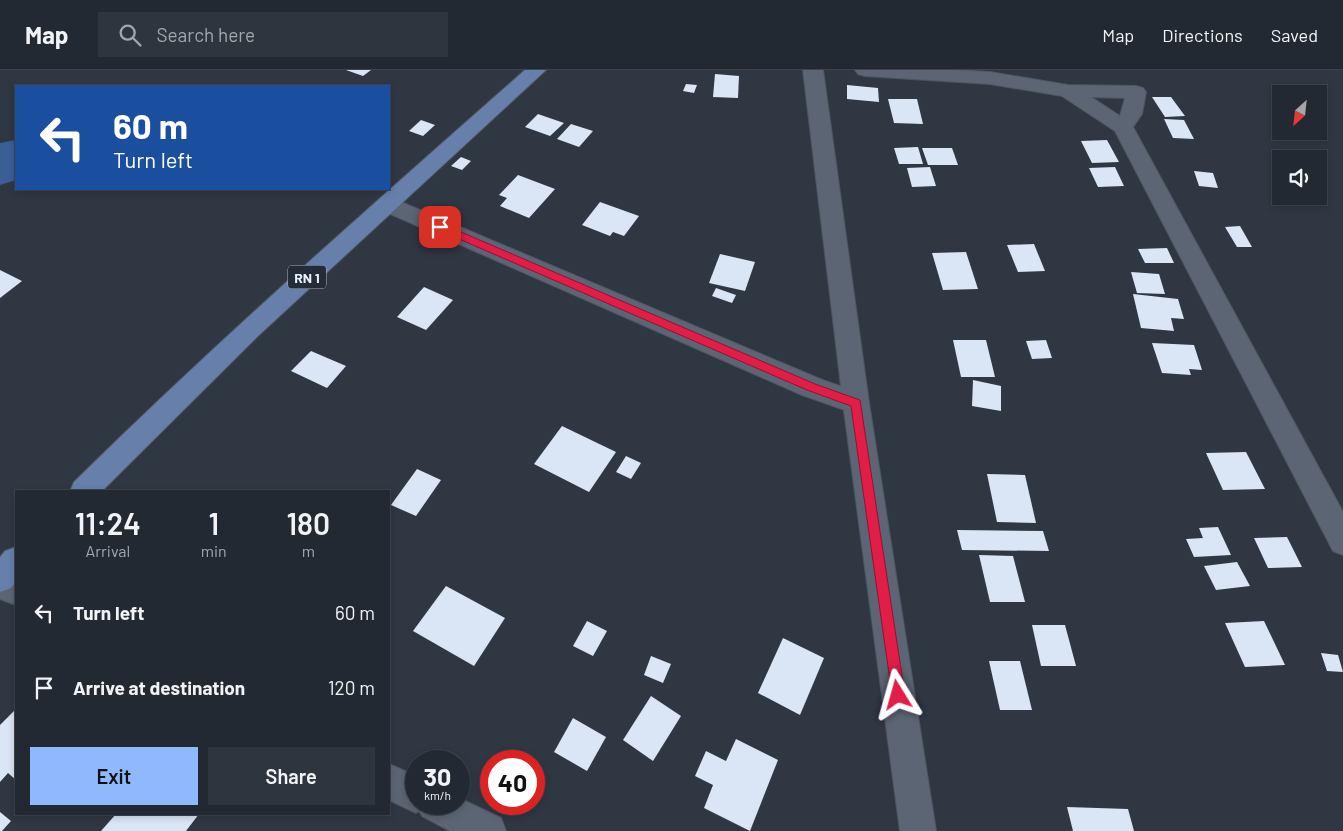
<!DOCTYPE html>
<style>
:root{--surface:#232932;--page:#2f353e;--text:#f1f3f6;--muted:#a3a6ac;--line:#40454d;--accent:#8fb8fd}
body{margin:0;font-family:Barlow,sans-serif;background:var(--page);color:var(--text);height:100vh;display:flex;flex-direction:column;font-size:19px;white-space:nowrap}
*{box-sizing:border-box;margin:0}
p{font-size:16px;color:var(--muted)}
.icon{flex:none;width:28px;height:28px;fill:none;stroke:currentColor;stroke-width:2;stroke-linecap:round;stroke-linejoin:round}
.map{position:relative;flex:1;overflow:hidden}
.side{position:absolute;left:15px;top:420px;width:375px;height:325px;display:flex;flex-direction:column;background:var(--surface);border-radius:0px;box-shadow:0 2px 8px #0003,0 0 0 1px var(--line)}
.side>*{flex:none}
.hud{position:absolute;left:15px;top:15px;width:375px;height:105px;border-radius:0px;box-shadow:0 2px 8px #0003,0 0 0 1px var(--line);background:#1a4fa0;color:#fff;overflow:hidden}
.needle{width:32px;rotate:207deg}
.fabs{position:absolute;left:1272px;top:15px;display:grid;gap:10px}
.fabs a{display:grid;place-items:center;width:55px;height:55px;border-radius:0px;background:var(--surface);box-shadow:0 2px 8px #0003,0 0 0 1px var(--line);font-size:25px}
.speed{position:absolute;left:405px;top:680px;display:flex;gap:10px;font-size:25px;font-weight:700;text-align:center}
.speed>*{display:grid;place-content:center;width:65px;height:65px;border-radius:50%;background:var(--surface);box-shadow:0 2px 8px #0003,0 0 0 1px var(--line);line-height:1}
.speed small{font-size:12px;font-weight:400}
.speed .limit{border:8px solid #d22;background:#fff;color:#111}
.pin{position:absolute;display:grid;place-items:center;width:42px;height:42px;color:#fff;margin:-21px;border-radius:10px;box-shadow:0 2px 8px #0006}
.me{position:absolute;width:55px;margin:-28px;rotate:352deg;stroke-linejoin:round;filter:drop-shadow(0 0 4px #0008)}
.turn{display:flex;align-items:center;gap:18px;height:105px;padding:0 15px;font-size:22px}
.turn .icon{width:65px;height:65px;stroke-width:2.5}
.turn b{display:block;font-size:35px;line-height:42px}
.eta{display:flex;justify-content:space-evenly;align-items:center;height:85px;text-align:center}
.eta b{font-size:30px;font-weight:600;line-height:35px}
.primary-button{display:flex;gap:10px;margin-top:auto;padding:10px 15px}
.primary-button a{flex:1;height:58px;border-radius:0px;background:var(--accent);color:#111;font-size:20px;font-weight:600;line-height:58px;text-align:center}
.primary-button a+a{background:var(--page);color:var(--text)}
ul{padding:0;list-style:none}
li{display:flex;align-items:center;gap:15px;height:75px;padding:0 15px}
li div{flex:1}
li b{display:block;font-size:19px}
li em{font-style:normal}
header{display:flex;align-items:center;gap:30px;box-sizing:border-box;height:70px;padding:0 25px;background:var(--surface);border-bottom:1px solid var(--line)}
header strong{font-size:24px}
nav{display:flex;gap:28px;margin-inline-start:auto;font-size:18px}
.search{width:350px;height:45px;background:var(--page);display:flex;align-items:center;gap:12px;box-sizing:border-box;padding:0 18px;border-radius:0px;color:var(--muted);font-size:19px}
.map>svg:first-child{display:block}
</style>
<header>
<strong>Map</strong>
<div class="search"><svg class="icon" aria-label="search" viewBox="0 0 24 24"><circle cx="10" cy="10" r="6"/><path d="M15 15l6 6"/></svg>Search here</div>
<nav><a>Map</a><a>Directions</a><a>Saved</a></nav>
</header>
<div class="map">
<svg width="1343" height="761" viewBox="0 0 1343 761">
<rect width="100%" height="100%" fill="#2f3743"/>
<polygon fill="#3c5e95" points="16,70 16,110 0,115 0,73"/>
<g fill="#dae5f5">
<polygon points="346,0 371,0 363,6"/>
<polygon points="715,4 739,6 738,28 713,27"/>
<polygon points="686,14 697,15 694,23 683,21"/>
<polygon points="847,15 878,18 879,32 847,29"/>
<polygon points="1152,27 1171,27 1185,46 1165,47"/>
<polygon points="888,29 917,29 923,54 894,53"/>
<polygon points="538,44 564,53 550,66 525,57"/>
<polygon points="1164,49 1184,50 1194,69 1173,68"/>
<polygon points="421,50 435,55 423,66 409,61"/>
<polygon points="571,54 593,61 579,77 557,69"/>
<polygon points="1107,70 1119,92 1092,93 1081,71"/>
<polygon points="918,77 923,94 899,94 894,78"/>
<polygon points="922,78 952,78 958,95 928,95"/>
<polygon points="461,87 471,91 462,100 451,96"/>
<polygon points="930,97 936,116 912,117 907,98"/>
<polygon points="1115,97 1124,116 1098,117 1089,98"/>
<polygon points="1194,101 1213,103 1218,118 1199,116"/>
<polygon points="518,105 555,119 529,148 500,136 507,128 499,125"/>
<polygon points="600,132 639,146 624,166 613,162 610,166 582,155"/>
<polygon points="1240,156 1252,177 1237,177 1225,157"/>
<polygon points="1034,174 1045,201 1018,202 1007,175"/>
<polygon points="1167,178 1174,193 1145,193 1138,179"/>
<polygon points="966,182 978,219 943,220 932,183"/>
<polygon points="720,184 755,192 745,221 709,213"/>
<polygon points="0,200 22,211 0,228"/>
<polygon points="1131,202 1159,204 1165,224 1137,223"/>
<polygon points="424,217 453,230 426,260 397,247"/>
<polygon points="716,218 736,225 732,233 712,226"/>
<polygon points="1133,224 1178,229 1184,249 1171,248 1174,261 1141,258"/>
<polygon points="953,270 986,270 995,307 961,307"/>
<polygon points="1046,270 1052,288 1032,289 1026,271"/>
<polygon points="1152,273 1194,275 1202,300 1189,299 1191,305 1162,303"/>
<polygon points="311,281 346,296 327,318 291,301"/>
<polygon points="973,310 1001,316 1001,341 972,336"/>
<polygon points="562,356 616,382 589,422 534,394"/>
<polygon points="1246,382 1265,419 1223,420 1206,383"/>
<polygon points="626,386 641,393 631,409 616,402"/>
<polygon points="417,399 441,410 416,446 391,435"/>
<polygon points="987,404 1025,405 1036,453 997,452"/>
<polygon points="1218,457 1231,485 1194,487 1186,469 1203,468 1199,458"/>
<polygon points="957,460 1043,461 1049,481 962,480"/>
<polygon points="1287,467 1302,497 1268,498 1254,468"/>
<polygon points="979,485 1013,486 1025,532 990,532"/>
<polygon points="1237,492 1250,516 1216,520 1204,496"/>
<polygon points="446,516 505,548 474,596 413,561"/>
<polygon points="587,551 607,561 593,586 573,576"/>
<polygon points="1264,551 1285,595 1245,597 1225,553"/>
<polygon points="1032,555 1065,555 1076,596 1041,596"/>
<polygon points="783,568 824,588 800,645 758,623"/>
<polygon points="1321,583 1338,585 1343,602 1327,601"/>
<polygon points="651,586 671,594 663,613 644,605"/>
<polygon points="989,591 1020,591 1032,640 1000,640"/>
<polygon points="651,626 681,646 653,691 623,670"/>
<polygon points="16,639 16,710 8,703 0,712 0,655"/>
<polygon points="573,648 606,667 587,701 554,682"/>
<polygon points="736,669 778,690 750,761 704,738 713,715 695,706 706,681 726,691"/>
<polygon points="1067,737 1128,739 1134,761 1073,761"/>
<polygon points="0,742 11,751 2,761 0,761"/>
<polygon points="116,744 199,744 186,761 101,761"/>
</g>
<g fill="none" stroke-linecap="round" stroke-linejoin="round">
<g stroke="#4e5560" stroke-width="2">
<g id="street">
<path d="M855 0H956L990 2 1068 15 1136 16 1143 18 1146 22 1142 44 1133 57 1343 442V485L1333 481 1115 61 1062 26 990 14 865 6 858 4ZM1091 27 1125 28 1120 46Z"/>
<polygon points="387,126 820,309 865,325 869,333 865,341 856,344 802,325 379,139 376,134 379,129"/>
<polygon points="0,499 16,506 16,535 0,529"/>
<polygon points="389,694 416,706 416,734 459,734 459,728 501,748 506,761 450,761 422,746 419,741 416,743 389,730"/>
</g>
</g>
<g stroke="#4e5560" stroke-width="2">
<polygon id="secondary" points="803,0 823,0 869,333 936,761 900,761 843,333"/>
</g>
<g stroke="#4e5560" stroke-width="2">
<g id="primary">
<path d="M525 0H546L258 266 102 421H70L74 412C219 269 372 135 525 0Z"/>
<polygon points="16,477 16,512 11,518 0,522 0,487 5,481"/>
</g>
</g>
<use href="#street" fill="#5c6573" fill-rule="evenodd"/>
<use href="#secondary" fill="#5c6573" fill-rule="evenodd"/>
<use href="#primary" fill="#6680ab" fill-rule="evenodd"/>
</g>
<polygon fill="#e11d48" stroke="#92132f" points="440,153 815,314 860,330 905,625 903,630 898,632 894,630 892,625 851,336 807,320 436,159 435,157"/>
<g text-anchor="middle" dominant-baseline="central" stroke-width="5" stroke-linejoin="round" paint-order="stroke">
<rect fill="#252c39" stroke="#b0b5bf" stroke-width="1" x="288" y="195.5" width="38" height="23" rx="4"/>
<g font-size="14" font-weight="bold" fill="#ebf0f9">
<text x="307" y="207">RN 1</text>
</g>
</g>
</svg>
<div class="fabs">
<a><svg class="needle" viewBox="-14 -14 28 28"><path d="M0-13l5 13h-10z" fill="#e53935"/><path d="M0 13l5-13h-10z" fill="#a3a6ac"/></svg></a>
<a><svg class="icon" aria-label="sound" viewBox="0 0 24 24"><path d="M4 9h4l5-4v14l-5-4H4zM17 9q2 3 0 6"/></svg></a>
</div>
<div class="speed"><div>30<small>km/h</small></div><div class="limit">40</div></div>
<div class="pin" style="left:440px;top:157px;background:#d93025"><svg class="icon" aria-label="arrive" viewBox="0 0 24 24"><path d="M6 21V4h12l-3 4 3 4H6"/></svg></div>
<svg class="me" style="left:898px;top:625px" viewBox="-20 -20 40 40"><path d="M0-17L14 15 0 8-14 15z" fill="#e11d48" stroke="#fff" stroke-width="4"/></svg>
<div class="hud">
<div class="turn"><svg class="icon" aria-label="left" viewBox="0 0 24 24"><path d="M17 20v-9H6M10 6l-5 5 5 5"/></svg><div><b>60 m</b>Turn left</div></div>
</div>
<section class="side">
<div class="eta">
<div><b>11:24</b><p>Arrival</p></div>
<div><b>1</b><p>min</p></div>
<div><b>180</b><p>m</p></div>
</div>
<ul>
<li><svg class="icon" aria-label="left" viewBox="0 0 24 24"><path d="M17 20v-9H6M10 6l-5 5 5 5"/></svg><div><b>Turn left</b></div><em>60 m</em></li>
<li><svg class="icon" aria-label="arrive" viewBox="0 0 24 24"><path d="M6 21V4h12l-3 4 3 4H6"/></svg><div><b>Arrive at destination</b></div><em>120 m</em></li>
</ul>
<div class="primary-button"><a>Exit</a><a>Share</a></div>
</section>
</div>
